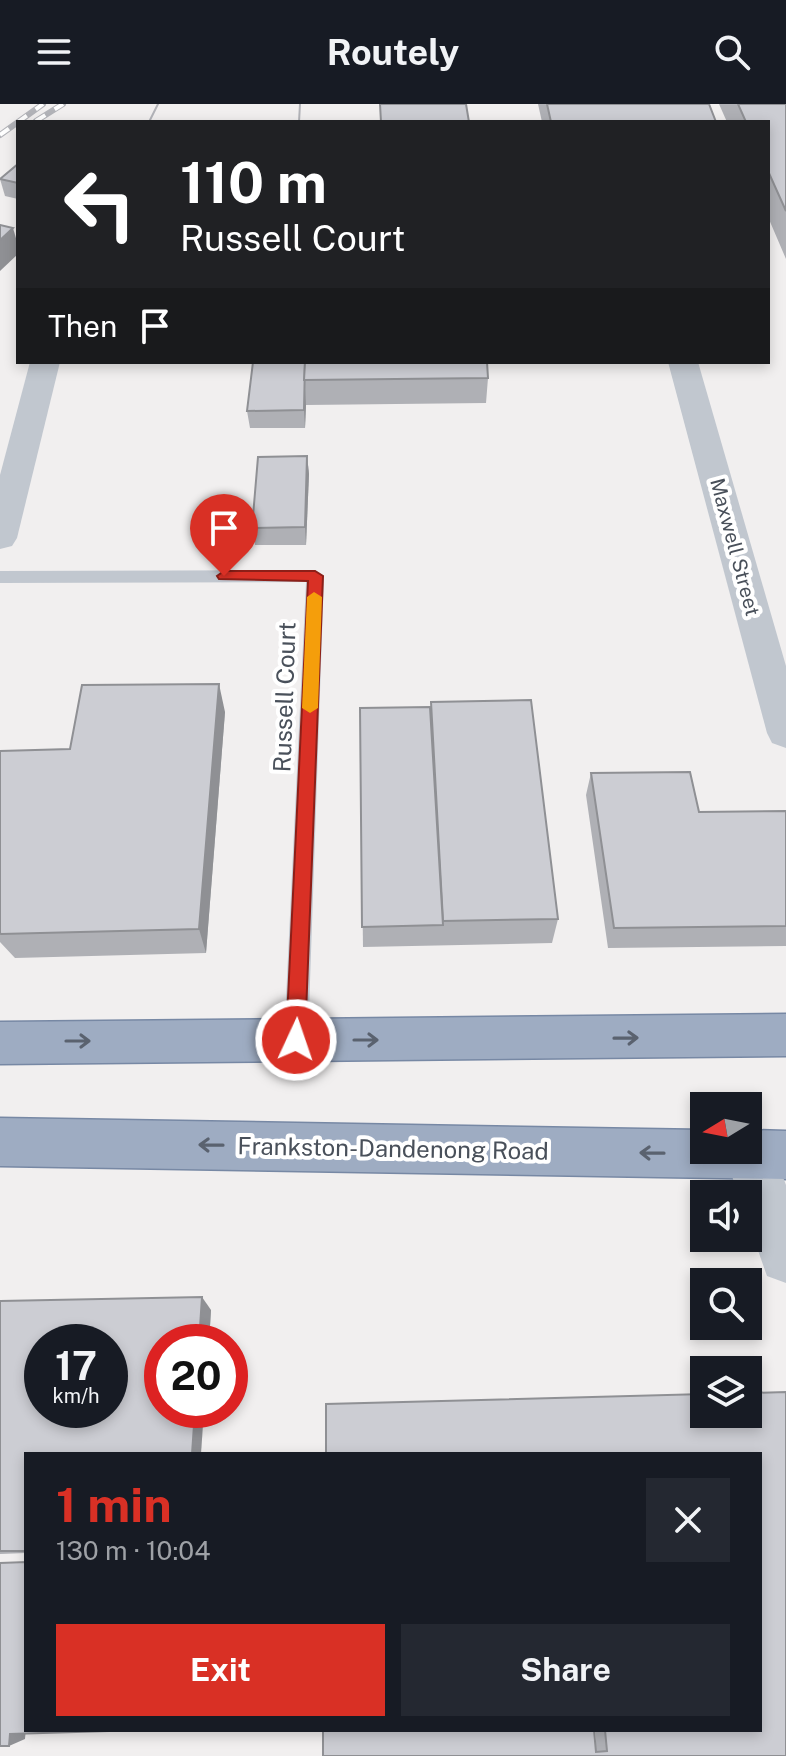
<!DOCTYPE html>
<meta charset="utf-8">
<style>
:root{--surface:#171b24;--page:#242831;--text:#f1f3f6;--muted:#9ea1a6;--accent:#d93025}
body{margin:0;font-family:"Public Sans",sans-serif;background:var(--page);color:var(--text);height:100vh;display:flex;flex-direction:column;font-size:30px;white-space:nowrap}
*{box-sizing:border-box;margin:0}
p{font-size:26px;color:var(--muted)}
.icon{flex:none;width:44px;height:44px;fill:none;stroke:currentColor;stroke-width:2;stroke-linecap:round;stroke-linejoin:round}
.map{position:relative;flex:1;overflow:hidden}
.sheet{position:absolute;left:24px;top:1348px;width:738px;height:280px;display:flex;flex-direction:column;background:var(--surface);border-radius:0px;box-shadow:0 4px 12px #0003}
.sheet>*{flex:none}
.guide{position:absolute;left:16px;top:16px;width:754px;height:244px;border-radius:0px;box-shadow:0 4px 12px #0003;background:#202124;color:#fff;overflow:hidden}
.needle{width:52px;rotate:260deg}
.fabs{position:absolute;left:690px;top:988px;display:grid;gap:16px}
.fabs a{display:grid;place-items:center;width:72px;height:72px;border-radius:0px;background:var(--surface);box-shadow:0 4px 12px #0003;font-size:40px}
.speed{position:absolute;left:24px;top:1220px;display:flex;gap:16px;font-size:40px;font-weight:700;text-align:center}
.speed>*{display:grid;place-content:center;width:104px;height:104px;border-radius:50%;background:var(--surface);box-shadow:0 4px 12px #0003;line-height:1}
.speed small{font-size:20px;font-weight:400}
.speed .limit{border:12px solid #d22;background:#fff;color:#111}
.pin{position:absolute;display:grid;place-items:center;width:68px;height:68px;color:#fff;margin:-82px -34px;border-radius:50% 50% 50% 0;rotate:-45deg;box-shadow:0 0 8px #0007}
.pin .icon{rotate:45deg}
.me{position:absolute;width:88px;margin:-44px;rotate:3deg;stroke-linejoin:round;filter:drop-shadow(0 0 6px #0008)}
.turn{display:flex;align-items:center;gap:28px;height:168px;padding:0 32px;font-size:36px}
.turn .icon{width:104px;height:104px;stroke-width:2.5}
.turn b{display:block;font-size:56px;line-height:68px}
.then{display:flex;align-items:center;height:76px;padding:0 32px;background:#0003;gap:16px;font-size:30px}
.round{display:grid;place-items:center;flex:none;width:84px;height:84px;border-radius:0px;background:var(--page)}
.head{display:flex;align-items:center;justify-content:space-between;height:136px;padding:0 32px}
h1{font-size:48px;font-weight:700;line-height:60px;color:var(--accent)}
.button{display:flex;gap:16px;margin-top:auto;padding:16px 32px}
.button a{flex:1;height:92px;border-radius:0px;background:var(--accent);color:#fff;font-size:32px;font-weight:700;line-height:92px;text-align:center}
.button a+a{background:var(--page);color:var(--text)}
header{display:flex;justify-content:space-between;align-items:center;height:104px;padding:0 32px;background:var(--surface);font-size:36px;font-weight:700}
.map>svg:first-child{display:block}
</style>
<header><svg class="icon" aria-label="menu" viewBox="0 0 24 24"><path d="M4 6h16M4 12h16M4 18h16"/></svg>Routely<svg class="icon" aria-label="search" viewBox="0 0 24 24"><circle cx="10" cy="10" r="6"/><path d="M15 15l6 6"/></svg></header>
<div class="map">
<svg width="786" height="1652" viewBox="0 0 786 1652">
<rect width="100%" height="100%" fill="#f1efef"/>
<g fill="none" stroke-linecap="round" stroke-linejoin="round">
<g stroke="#7788a4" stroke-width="3">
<g id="trunk">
<polygon points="786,910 786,952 0,960 0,918"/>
<polygon points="0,1014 704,1026 704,1046 748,1046 748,1026 786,1027 786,1075 0,1062"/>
</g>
</g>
<polygon fill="#c1c7cf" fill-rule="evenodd" points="315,466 324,472 308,936 304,943 296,947 288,943 284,936 306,478 0,479 0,467"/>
<g fill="#c1c7cf" fill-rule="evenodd">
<polygon points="30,258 60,258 17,434 12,442 0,445 0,371"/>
<polygon points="668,258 698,258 786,562 786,644 772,639 767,629"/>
<polygon points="750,1027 768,1034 786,1081 786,1179 767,1172 748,1118 748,1090 738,1090 725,1051 727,1046 748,1046"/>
</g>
<use href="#trunk" fill="#9eacc2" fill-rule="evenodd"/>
<g stroke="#b2b3b8" stroke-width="2">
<polyline points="149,18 158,0"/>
<polyline points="299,18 300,0"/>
</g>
<g stroke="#b2b3b8" stroke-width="6">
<g id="rail">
<polyline points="36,17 63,0"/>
<polyline points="0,31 43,0"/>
</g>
</g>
<use href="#rail" stroke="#fff" stroke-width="4" stroke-dasharray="11" stroke-linecap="butt"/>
</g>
<g fill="#afb0b5">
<polygon points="538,0 709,0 716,18 542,18"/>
<polygon points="719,0 786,0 786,155 768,113 768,18 727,18"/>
<polygon points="18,60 18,95 5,92 0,75"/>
<polygon points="253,258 488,274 486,299 306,301 305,324 250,324 247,307"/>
<polygon points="307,352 309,370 306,441 255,441 252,424"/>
<polygon points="360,604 558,815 552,839 363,843"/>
<polygon points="225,608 206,849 15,854 0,838 0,647 70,645"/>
<polygon points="591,669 699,708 786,707 786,842 608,844 586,691"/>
<polygon points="0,1197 211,1206 209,1238 162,1238 26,1350 26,1449 0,1450"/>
<polygon points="595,1626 760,1626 786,1652 323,1652 596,1639"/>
</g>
<g fill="#8f9094">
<polygon points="13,124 18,141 18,150 0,167 0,136"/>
<polygon points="305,285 306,301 305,324 304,306"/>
<polygon points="307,352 309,370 306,441 305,423"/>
<polygon points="219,580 225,608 206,849 199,825"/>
<polygon points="202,1193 211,1206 209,1238 199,1238"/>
<polygon points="195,1306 204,1306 201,1350 192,1350"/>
<polygon points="26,1624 25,1635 9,1642 10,1630"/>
</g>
<g fill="#cccdd3" stroke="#8f9094" stroke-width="2" fill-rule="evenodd">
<polygon points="380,0 466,0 469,18 381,18"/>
<polygon points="547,0 709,0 716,18 551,18"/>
<polygon points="738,0 786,0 786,107 768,67 768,18 746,18"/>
<polygon points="18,60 18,79 0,75"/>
<polygon points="0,121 13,124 0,136"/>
<polygon points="253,258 305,258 304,306 247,307"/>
<polygon points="305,258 487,258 488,274 304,276"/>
<polygon points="307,352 305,423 252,424 258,353"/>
<polygon points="219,580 199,825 1,830 0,829 0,647 70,645 82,581"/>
<polygon points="531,596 558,815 443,817 431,598"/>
<polygon points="430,603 443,821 362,823 360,604"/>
<polygon points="690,668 699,708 786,707 786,822 614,824 591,669"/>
<path d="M202 1193 199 1238H162V1306H195L192 1350H26V1447H0V1197ZM42 1238H110V1306H42Z"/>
<polygon points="786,1288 786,1652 323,1652 323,1626 594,1626 596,1648 607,1647 605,1626 760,1626 760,1350 326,1350 326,1300 704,1290 704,1310 748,1310 748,1289"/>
<polygon points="26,1458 26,1626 142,1626 10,1630 9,1642 0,1642 0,1459"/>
</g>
<defs><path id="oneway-shaft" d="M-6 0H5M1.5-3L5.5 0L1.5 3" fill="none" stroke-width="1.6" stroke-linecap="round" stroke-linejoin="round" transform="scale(2)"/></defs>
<g stroke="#5a626f">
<use href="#oneway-shaft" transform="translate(626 934) rotate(-1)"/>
<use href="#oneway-shaft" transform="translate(366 936)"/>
<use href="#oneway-shaft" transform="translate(78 937)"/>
<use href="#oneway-shaft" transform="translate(211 1041) rotate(-179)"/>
<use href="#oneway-shaft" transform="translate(652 1049) rotate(-179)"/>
</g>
<polygon fill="#d93025" stroke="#8d1f18" stroke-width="2" points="224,467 315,467 323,472 305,936 296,945 286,936 308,477 219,475 217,472"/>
<polygon fill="#f59e0b" points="314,488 322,493 318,604 310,609 302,604 307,493"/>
<g text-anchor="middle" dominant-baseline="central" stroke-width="8" stroke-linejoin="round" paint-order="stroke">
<g font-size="20" fill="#49505a" stroke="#fff">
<text transform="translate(735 443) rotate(75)">Maxwell Street</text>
</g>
<g font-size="24" fill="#49505a" stroke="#fff">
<text transform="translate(284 593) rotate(-88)">Russell Court</text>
<text transform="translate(393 1044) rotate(1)">Frankston-Dandenong Road</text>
</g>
</g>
</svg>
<div class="fabs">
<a><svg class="needle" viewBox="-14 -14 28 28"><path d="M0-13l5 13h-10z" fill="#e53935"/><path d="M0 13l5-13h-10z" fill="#9ea1a6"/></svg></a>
<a><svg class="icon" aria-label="sound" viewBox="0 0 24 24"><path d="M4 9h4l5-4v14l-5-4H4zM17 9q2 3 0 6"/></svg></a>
<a><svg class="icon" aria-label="search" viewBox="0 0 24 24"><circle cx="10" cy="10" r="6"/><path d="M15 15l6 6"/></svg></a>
<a><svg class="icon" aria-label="layers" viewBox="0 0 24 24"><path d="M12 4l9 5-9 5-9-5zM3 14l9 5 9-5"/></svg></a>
</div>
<div class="speed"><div>17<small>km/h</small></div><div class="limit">20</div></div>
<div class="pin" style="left:224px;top:472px;background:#d93025"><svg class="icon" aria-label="arrive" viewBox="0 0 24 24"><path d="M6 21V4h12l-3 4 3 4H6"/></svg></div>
<svg class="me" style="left:296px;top:936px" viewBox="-20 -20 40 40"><circle r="17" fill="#d93025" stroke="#fff" stroke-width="3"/><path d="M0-11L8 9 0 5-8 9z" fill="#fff"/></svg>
<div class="guide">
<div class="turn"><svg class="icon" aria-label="left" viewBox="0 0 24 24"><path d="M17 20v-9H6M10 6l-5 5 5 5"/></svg><div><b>110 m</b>Russell Court</div></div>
<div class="then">Then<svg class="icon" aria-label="arrive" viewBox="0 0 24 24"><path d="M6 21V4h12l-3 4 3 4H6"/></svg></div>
</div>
<section class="sheet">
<div class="head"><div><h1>1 min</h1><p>130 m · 10:04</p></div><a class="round"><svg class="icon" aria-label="close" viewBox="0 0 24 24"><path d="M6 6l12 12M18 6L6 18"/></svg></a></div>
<div class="button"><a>Exit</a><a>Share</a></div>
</section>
</div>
